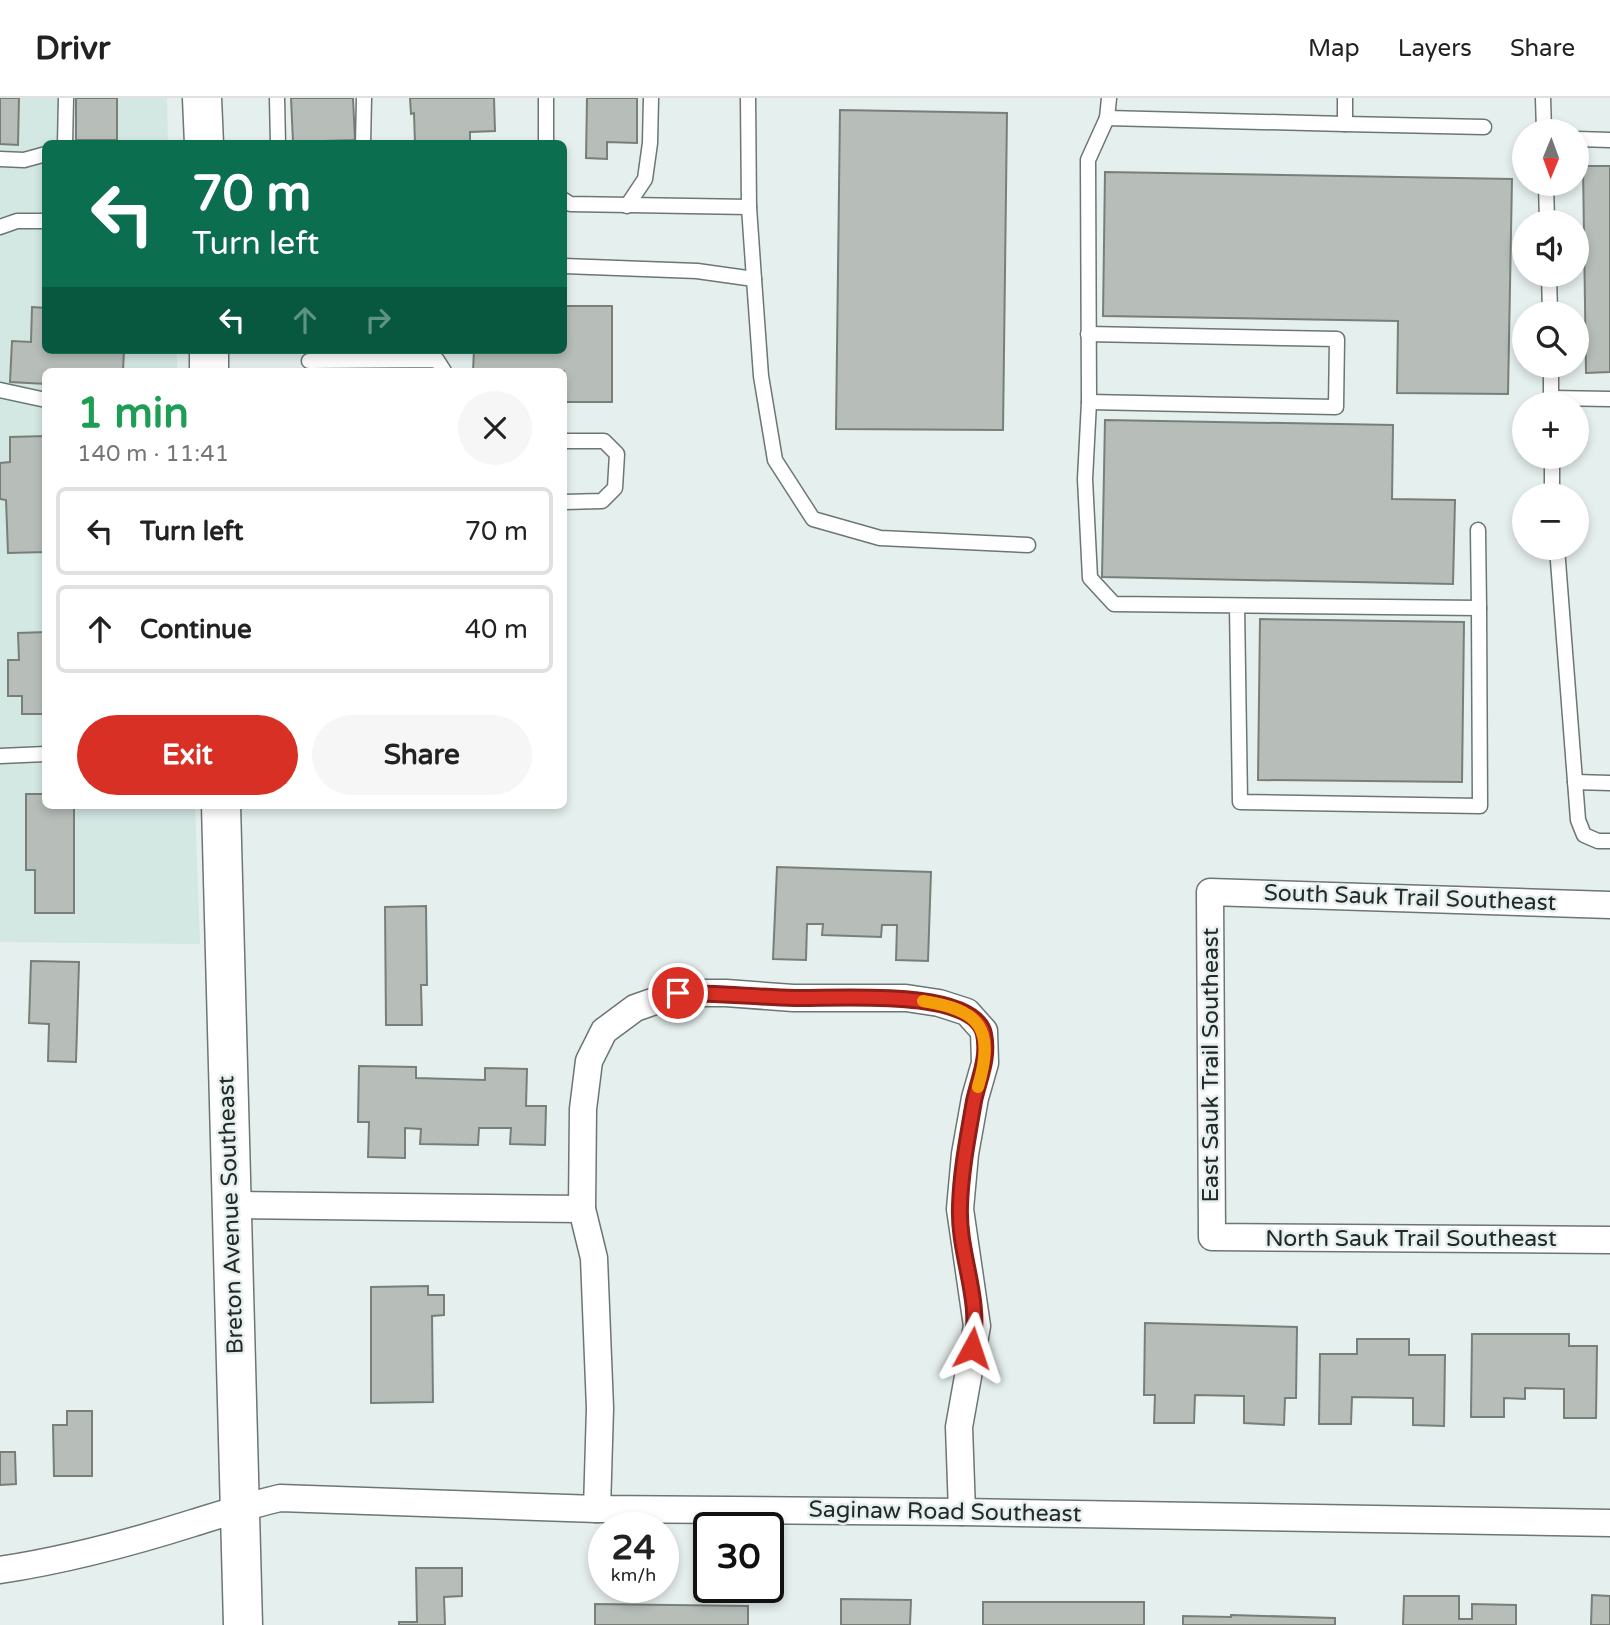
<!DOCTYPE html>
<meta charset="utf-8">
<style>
:root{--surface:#fff;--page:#f6f6f6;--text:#222;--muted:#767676;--line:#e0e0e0;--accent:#d93025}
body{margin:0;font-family:"Varela Round",sans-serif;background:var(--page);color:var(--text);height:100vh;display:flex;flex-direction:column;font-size:26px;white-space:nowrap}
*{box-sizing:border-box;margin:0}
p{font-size:23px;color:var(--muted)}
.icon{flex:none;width:38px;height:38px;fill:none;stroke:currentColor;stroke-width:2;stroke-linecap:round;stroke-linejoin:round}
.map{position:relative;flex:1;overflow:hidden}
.panel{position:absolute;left:42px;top:270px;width:525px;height:441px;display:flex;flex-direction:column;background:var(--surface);border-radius:10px;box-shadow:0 4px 10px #0003}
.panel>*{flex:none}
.hud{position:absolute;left:42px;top:42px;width:525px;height:214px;border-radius:10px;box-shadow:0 4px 10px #0003;background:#0b6e4f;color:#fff;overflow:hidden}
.needle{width:46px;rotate:181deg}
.fabs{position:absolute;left:1512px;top:21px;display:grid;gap:14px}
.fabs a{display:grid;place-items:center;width:77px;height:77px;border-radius:50%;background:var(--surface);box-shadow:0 4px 10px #0003;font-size:35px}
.speed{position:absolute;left:588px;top:1414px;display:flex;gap:14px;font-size:35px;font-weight:700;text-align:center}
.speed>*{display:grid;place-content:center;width:91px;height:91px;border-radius:50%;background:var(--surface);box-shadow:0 4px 10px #0003;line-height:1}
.speed small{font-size:18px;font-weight:400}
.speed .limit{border:4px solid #111;border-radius:10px;background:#fff;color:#111}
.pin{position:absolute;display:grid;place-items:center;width:60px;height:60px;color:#fff;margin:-30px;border:4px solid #fff;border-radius:50%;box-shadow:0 2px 7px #0007}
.me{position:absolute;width:77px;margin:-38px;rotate:5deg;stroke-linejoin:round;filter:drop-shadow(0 0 5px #0008)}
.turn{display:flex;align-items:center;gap:24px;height:147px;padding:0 35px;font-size:32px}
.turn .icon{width:91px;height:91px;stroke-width:2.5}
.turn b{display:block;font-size:49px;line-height:60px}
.lanes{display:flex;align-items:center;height:66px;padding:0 35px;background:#0003;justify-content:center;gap:35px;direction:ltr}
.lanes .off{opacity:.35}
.round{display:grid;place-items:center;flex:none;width:74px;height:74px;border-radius:37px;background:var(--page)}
.overview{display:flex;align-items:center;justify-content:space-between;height:119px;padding:0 35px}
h1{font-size:42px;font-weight:800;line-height:52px;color:#1e9e55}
.primary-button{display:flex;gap:14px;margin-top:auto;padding:14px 35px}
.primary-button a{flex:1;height:80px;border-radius:42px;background:var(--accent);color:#fff;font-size:28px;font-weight:800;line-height:80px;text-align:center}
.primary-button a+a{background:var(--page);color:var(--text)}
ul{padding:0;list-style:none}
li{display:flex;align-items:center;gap:21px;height:88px;margin:0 14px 10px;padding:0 21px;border:4px solid var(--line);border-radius:10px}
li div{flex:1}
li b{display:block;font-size:26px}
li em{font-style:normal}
header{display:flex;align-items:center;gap:42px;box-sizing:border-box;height:98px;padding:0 35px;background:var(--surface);border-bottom:2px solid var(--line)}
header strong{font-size:33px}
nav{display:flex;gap:38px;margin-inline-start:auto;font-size:24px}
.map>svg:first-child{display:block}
</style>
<header>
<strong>Drivr</strong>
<nav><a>Map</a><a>Layers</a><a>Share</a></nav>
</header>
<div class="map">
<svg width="1610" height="1527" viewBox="0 0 1610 1527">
<rect width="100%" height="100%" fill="#e5efee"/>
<polygon fill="#d3e7e3" points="0,0 167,0 168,45 46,46 46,252 177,252 177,273 46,273 46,707 195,707 200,846 0,844"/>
<g fill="#b7beb9" stroke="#787f79" stroke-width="2">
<polygon points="0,0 19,0 18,47 0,46"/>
<rect x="76" y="0" width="41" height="42"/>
<polygon points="353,0 355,42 293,44 291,0"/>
<polygon points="410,0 494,0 495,33 470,34 470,46 415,46 414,15 411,16"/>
<polygon points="587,0 637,0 637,45 607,44 607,61 586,60"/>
<polygon points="840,12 1007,15 1003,332 836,331"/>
<polygon points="1583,68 1610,68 1610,274 1586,275"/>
<polygon points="1105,74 1512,81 1508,296 1397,295 1398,223 1103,218"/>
<polygon points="564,208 612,208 612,304 564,304 564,273 473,273 474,252 564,252"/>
<polygon points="32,209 46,210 46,252 124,252 123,273 46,273 46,286 10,284 12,243 31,244"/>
<polygon points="1105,322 1393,327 1392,401 1455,402 1453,486 1102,479"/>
<polygon points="46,338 46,454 8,455 6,402 0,401 0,365 10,364 10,339"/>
<polygon points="1260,521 1464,524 1462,684 1258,682"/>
<polygon points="46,534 46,616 22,616 22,598 8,598 8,562 19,562 18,535"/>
<polygon points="26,696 46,696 46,707 74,707 74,815 35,815 35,772 26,772"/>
<polygon points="777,769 931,774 928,863 896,862 897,827 882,827 881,839 822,837 823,826 807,826 806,862 773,861"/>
<polygon points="426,808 427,887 421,887 422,927 386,927 385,809"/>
<polygon points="31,863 79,864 76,964 48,963 49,926 29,925"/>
<polygon points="359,968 416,969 416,980 485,982 485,970 527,971 526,1008 546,1008 545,1047 510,1046 511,1030 479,1030 478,1047 420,1046 421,1031 405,1030 405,1060 368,1059 369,1024 358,1024"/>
<polygon points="428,1188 428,1197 444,1197 444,1217 432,1218 433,1304 371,1305 371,1189"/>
<polygon points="1145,1225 1297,1229 1296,1300 1285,1300 1284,1327 1244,1325 1244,1298 1195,1297 1194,1325 1154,1325 1155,1297 1144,1297"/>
<polygon points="1472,1236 1569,1236 1569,1248 1597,1248 1596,1320 1564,1320 1564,1291 1525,1290 1525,1301 1504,1300 1504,1319 1471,1319"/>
<polygon points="1357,1241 1409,1241 1409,1257 1445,1257 1444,1328 1413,1327 1413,1300 1352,1299 1351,1326 1319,1326 1320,1256 1357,1256"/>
<polygon points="67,1313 92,1313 92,1378 54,1378 53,1327 67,1327"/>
<polygon points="0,1354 15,1354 16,1386 0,1387"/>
<polygon points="416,1470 462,1470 462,1498 444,1499 445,1527 399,1527 399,1524 417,1524"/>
<polygon points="1592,1497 1610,1498 1610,1527 1591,1527"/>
<polygon points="1404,1498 1459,1498 1459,1521 1472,1521 1472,1506 1516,1507 1516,1527 1403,1527"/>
<polygon points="841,1501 911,1502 910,1527 841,1527"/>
<rect x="983" y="1504" width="161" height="23"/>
<polygon points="595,1506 748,1508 748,1527 595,1527"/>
<polygon points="1231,1517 1335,1520 1335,1527 1183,1527 1183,1518 1231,1519"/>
</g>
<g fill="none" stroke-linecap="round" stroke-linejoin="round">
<g stroke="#6c7674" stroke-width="17">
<g id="lane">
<polyline points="277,0 278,46"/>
<polyline points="748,0 749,109 754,181"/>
<polyline points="1109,0 1107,20 1345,26 1345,0"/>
<polyline points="1543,0 1544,33"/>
<polyline points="1107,20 1088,62 1089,304 1085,381 1090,480 1114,506 1479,510 1480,708 1240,704 1237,508"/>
<polyline points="1345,26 1484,29"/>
<polyline points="1577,41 1610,42"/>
<polyline points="65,46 66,0"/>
<polyline points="363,46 364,0"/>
<polyline points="546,46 546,0"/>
<polyline points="0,61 24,62 46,56"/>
<polyline points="1546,86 1547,124"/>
<polyline points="564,102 570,106 749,109"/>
<polyline points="627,108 645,81 650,45 651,0"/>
<polyline points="0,129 17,123 46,123"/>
<polyline points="564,168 697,173 754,181 761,278 775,362 813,421 880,440 1028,447"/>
<polyline points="1549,177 1550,215"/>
<polyline points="1088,236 1337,241 1336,309 1089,304"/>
<polyline points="309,263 437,262 444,273"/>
<polyline points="1551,268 1551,306"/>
<polyline points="0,292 46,302"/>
<polyline points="1551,300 1610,301"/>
<polyline points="564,343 604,343 617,356 615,390 602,403 564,404"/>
<polyline points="1552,359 1552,397"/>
<polyline points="1478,432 1479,510"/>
<polyline points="1557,450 1578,722 1584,737 1598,743 1610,743"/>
<polyline points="0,658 46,656"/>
<polyline points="1575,684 1610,685"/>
</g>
</g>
<g stroke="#6c7674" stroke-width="29">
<g id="street">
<polyline points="1610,807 1210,794 1212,1139 1610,1142"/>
<polyline points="231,1107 582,1111"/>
<polyline points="597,1411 600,1310 594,1160 582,1111 583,1011 589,963 604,933 635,910 678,895 726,895 793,900 906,900 939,905 967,914 984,933 985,965 975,1000 965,1056 960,1111 977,1228 959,1329 962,1414"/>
<path d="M0 1472C65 1462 130 1445 193 1425 222 1416 250 1407 280 1400L597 1411 962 1414 1610 1425"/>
</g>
</g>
<g stroke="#6c7674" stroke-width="41">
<g id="secondary">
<polyline points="202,0 204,46"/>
<polyline points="209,252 209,273"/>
<polyline points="221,707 243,1527"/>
</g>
</g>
<use href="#lane" stroke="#fff" stroke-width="14"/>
<use href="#street" stroke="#fff" stroke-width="26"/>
<use href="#secondary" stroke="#fff" stroke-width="38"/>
</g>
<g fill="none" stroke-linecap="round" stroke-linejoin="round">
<g stroke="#8d1f18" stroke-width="18">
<path id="route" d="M678 895C717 895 756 899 795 900 832 901 974 889 984 936 989 960 979 980 974 1003 968 1038 961 1073 960 1108 958 1158 982 1199 972 1250"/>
</g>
<use href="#route" stroke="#d93025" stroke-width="12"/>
<path stroke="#f59e0b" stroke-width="12" d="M923 903C981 912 995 931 978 989"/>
</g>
<g text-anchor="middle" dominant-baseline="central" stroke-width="5" stroke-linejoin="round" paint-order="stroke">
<g font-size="23" fill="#242827" stroke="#e5efee">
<text transform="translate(1410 800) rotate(2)">South Sauk Trail Southeast</text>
<text transform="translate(1211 967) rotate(-90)">East Sauk Trail Southeast</text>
<text transform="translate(231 1117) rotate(-92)">Breton Avenue Southeast</text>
<text x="1411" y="1141">North Sauk Trail Southeast</text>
<text transform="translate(945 1414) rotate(1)">Saginaw Road Southeast</text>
</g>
</g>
</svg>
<div class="fabs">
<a><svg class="needle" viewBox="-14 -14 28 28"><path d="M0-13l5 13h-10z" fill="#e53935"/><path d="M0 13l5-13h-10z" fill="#767676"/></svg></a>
<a><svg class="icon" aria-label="sound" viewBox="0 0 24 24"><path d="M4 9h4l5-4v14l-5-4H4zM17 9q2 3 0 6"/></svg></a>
<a><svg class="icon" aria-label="search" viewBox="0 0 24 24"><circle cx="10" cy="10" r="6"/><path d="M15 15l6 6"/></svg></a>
<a>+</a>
<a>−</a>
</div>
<div class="speed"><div>24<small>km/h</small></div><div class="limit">30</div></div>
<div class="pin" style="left:678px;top:895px;background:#d93025"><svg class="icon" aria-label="arrive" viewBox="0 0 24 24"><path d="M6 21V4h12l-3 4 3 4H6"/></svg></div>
<svg class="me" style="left:972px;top:1250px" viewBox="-20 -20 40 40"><path d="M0-17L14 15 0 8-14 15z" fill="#d93025" stroke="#fff" stroke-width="4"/></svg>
<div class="hud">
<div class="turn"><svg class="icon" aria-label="left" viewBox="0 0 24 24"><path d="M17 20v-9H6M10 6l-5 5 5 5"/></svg><div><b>70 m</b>Turn left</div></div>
<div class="lanes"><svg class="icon" aria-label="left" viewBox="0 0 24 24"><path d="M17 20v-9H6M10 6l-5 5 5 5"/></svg><svg class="icon off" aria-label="ahead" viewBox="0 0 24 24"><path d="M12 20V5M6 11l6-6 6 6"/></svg><svg class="icon off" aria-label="right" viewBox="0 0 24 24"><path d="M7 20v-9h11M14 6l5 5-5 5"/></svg></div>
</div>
<section class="panel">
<div class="overview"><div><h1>1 min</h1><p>140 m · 11:41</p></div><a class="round"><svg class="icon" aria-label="close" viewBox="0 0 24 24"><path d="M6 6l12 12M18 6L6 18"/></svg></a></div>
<ul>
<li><svg class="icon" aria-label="left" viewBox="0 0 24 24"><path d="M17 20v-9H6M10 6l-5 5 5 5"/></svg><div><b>Turn left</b></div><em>70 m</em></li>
<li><svg class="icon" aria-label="ahead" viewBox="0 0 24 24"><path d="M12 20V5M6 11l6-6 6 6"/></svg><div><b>Continue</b></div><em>40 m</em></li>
</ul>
<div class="primary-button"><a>Exit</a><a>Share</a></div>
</section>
</div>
